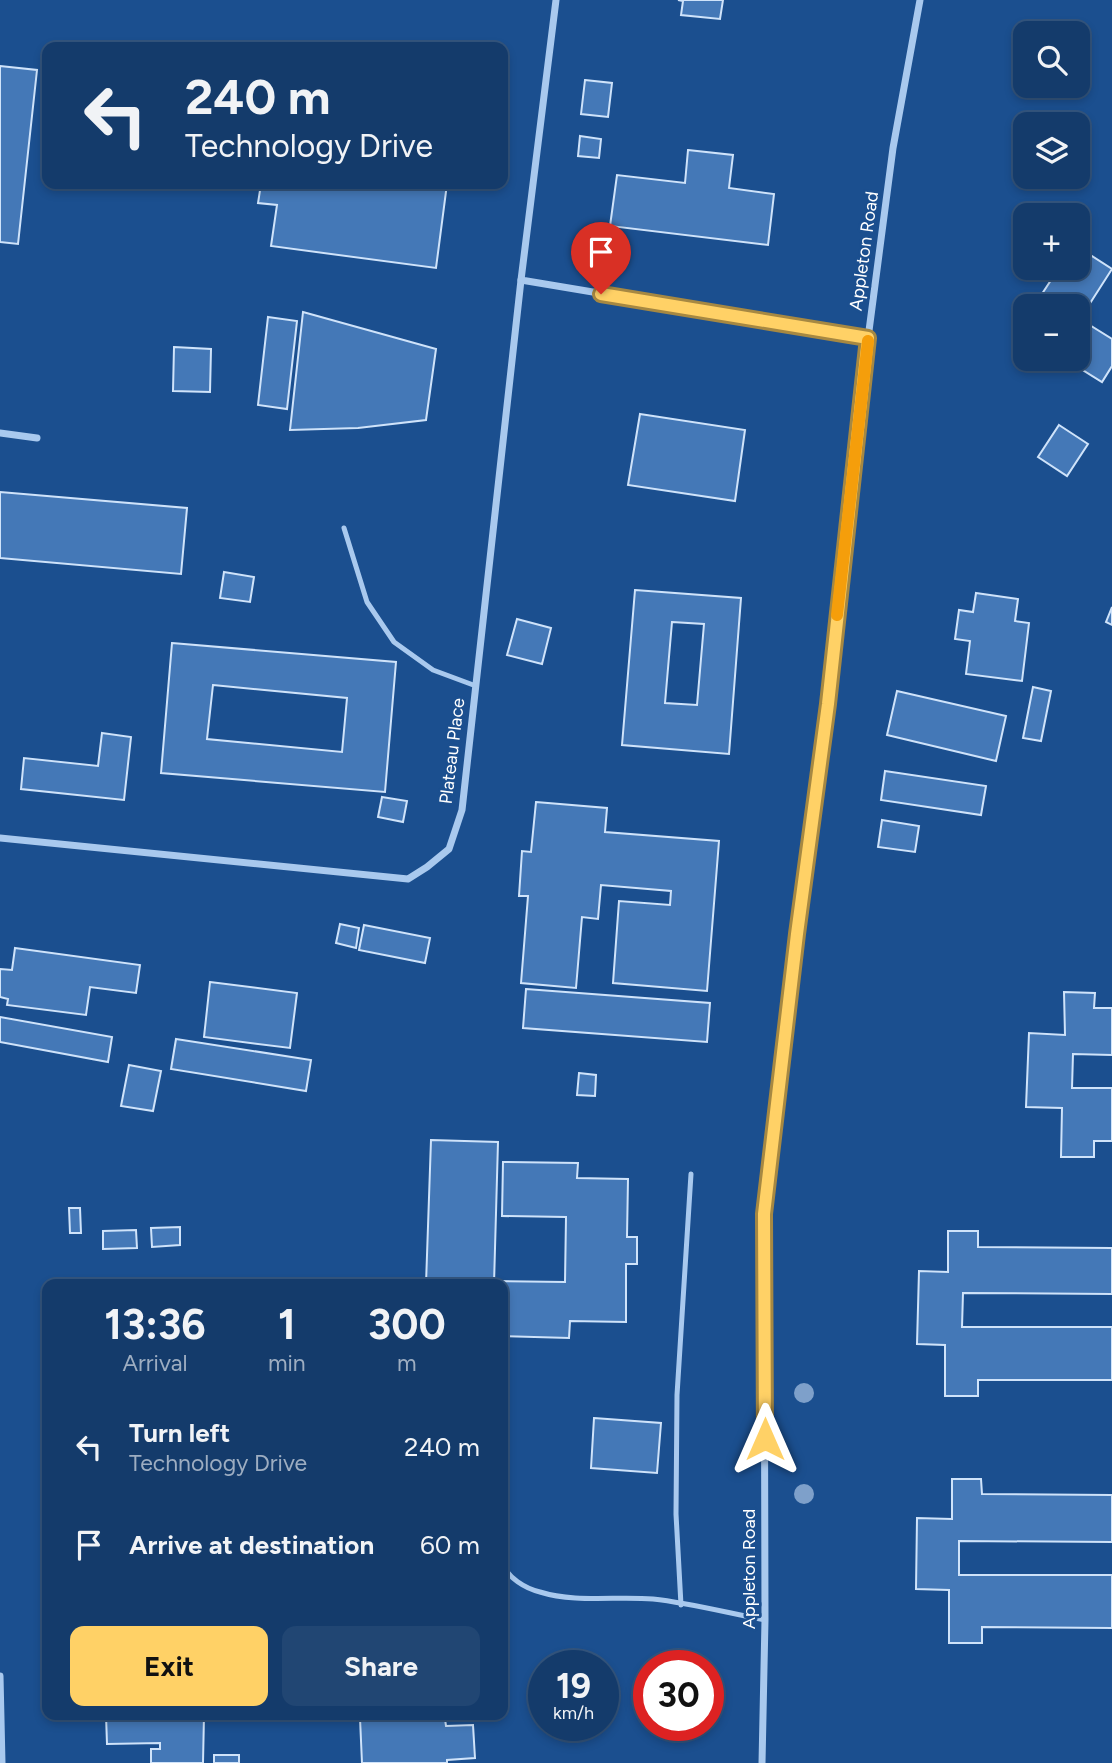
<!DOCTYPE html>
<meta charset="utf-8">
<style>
:root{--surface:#143b6b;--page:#214673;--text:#f1f3f6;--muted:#9dadc1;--line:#33557e;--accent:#ffd166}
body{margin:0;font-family:Figtree,sans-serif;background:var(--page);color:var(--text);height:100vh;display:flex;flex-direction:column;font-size:26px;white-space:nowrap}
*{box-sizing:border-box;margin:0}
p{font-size:23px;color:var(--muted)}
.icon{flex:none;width:38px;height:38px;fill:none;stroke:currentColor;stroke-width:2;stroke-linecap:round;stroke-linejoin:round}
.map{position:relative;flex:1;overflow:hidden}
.details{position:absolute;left:42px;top:1279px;width:466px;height:441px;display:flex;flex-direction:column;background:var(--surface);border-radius:14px;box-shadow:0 4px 10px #0003,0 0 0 2px var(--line)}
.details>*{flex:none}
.top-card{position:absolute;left:42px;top:42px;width:466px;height:147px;border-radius:14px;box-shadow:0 4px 10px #0003,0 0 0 2px var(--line);background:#143b6b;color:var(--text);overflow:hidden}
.tools{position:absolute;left:1013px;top:21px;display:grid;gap:14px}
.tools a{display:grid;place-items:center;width:77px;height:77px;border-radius:14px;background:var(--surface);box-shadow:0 4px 10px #0003,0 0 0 2px var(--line);font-size:35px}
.speed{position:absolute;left:528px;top:1650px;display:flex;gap:14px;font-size:35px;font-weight:700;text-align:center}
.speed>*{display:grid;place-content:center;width:91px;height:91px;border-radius:50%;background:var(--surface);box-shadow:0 4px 10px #0003,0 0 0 2px var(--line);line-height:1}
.speed small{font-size:18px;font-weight:400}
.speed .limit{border:10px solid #d22;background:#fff;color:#111}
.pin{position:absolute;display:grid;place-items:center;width:60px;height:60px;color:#fff;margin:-72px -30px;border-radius:50% 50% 50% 0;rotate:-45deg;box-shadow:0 0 7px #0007}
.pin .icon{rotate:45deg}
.me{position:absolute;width:77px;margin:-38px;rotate:0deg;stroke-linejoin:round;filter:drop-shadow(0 0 5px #0008)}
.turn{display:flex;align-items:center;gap:24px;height:147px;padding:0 28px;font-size:32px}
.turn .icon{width:91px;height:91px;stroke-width:2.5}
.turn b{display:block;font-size:49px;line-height:60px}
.eta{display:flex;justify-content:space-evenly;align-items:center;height:119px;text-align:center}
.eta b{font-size:42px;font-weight:700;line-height:49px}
.action{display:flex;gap:14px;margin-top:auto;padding:14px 28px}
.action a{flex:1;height:80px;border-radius:14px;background:var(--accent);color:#111;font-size:28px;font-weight:700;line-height:80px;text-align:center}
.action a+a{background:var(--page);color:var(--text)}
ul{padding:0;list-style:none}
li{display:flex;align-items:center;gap:21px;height:98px;padding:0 28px}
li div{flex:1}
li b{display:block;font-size:26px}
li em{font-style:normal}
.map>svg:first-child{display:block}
</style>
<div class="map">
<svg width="1112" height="1763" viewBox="0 0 1112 1763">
<rect width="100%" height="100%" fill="#1b4f8f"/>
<g fill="#4478b7" stroke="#cfe3fa" stroke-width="2" fill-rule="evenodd">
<polygon points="678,0 723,0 720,19 681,15 683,1"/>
<polygon points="0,66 37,70 18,244 0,242"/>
<polygon points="585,80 612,83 608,117 581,114"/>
<polygon points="580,136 601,139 599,158 578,156"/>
<polygon points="688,150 733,155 729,188 774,194 768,245 610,226 617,175 685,183"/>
<polygon points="261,184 447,184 436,268 271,246 277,205 258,203"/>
<polygon points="1078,247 1112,269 1080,319 1112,339 1112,366 1102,382 1065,359 1078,359 1078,306 1034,306 1059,268 1078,268"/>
<polygon points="303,312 436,349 426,420 358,428 290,430"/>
<polygon points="268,317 297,321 287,409 258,405"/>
<polygon points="174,347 211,349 210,392 173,391"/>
<polygon points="640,414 745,430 735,501 628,485"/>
<polygon points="1059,425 1088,444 1067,476 1038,457"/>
<polygon points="0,492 187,508 181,574 0,558"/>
<polygon points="224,572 254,577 250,602 220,598"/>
<path d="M635 590 741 598 729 754 622 745ZM672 622 704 624 697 705 665 703Z"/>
<polygon points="976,593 1018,599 1015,621 1029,623 1022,681 966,674 970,641 955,639 959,610 973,612"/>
<polygon points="1112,607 1112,625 1106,622"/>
<polygon points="517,619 551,628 542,664 507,655"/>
<path d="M172 643 396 662 385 792 161 773ZM213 685 347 698 342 752 207 739Z"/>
<polygon points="1033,687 1051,691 1041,741 1023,738"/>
<polygon points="897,691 1006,716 996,761 887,735"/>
<polygon points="102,733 131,737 124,800 21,789 24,758 98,766"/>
<polygon points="885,771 986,786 981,815 881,800"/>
<polygon points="382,797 407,801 403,822 378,817"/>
<polygon points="536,802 607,808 605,832 719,841 707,991 613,983 619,901 670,905 671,891 601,885 598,919 582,917 576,988 521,983 528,896 519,896 522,851 531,852"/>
<polygon points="882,820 919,826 915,852 878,847"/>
<polygon points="340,924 359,928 356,948 336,943"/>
<polygon points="364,925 430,938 425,963 359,950"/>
<polygon points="15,948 140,965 136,993 90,987 86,1015 7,1005 8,999 0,997 0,969 12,970"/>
<polygon points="210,982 297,993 290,1048 204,1037"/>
<polygon points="526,989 710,1003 707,1042 523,1028"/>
<polygon points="1064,992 1095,993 1094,1008 1112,1008 1112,1055 1073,1054 1072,1088 1112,1088 1112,1141 1094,1141 1094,1157 1061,1157 1062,1108 1026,1107 1029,1033 1065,1035"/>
<polygon points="0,1017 112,1037 108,1062 0,1042"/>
<polygon points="176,1039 311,1060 306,1091 171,1069"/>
<polygon points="129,1065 161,1071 153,1111 121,1106"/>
<polygon points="579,1073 596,1075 595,1096 577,1095"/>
<polygon points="431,1140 498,1142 494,1284 426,1284"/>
<polygon points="503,1162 578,1163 577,1178 628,1179 627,1237 637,1237 637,1264 626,1264 626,1322 570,1321 569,1338 502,1336 502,1284 498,1284 498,1281 565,1282 566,1217 502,1216"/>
<polygon points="69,1208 80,1208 81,1233 70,1233"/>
<polygon points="180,1227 180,1245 152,1247 151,1228"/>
<polygon points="136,1230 137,1248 103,1249 103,1231"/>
<polygon points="948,1231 978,1231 978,1247 1112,1248 1112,1294 963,1293 962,1327 1112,1327 1112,1380 978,1380 978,1396 945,1396 945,1345 917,1344 919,1271 948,1272"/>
<polygon points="594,1418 661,1423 657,1473 591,1468"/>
<polygon points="952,1479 981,1479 982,1494 1112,1495 1112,1542 959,1541 959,1575 1112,1575 1112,1628 982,1627 982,1643 949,1643 949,1590 916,1589 917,1518 952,1519"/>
<polygon points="106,1715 204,1715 203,1763 151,1763 151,1749 160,1749 160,1743 107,1744"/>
<polygon points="299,1715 425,1715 425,1720 445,1719 446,1726 473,1725 475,1758 447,1760 447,1763 362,1763 360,1718 299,1720"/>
<rect x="214" y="1755" width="25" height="8"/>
</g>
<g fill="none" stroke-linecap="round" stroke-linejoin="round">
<g stroke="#a9c9ee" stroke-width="5">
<polyline points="344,528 367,602 394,642 433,670 476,686"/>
<path d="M502 1564C509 1578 524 1588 540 1592 575 1603 616 1596 653 1599 690 1603 728 1613 765 1620"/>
<polyline points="681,1605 676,1514 677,1395 691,1174"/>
</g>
<g stroke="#a9c9ee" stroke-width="7">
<polyline points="556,0 521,280 868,338"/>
<polyline points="0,433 37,438"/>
<polyline points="0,838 408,879 427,867 449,849 462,810 521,280"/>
<polyline points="0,1676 2,1763"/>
<polyline points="762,1763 765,1620 764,1214 797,934 828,703 862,384 893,148 920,0"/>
</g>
</g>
<g fill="#7ea0ca">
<circle cx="804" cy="1393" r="10"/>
<circle cx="804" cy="1494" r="10"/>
</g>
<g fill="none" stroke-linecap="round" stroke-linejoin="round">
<g stroke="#a68842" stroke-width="18">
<polyline id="route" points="601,294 868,338 828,704 797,934 764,1214 765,1439"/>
</g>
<use href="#route" stroke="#ffd166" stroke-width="12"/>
<polyline stroke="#f59e0b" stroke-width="12" points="837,615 868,341"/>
</g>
<g text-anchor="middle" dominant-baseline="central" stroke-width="5" stroke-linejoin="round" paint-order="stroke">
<g font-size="18" fill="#fff" stroke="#1b4f8f">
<text transform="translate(864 251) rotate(-82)">Appleton Road</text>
<text transform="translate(452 751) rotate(-83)">Plateau Place</text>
<text transform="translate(749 1569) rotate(-90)">Appleton Road</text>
</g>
</g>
</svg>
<div class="tools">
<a><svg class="icon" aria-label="search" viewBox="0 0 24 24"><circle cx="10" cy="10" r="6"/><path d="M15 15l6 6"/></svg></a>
<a><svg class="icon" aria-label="layers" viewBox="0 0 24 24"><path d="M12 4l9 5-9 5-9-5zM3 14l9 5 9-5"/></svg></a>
<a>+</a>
<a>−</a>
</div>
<div class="speed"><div>19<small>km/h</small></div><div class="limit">30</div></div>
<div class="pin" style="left:601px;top:294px;background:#d93025"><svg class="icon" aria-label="arrive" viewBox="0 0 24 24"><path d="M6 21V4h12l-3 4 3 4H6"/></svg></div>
<svg class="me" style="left:765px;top:1439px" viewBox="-20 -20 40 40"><path d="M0-17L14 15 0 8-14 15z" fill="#ffd166" stroke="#fff" stroke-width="4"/></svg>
<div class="top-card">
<div class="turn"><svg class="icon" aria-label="left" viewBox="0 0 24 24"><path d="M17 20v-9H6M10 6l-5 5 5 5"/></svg><div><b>240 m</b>Technology Drive</div></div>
</div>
<section class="details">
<div class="eta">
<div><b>13:36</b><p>Arrival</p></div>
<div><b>1</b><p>min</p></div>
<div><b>300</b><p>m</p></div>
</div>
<ul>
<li><svg class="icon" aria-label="left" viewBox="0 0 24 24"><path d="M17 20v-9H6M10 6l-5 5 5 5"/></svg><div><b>Turn left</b><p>Technology Drive</p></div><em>240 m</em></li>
<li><svg class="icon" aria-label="arrive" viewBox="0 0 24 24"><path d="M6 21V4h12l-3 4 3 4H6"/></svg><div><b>Arrive at destination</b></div><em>60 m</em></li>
</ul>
<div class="action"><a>Exit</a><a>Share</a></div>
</section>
</div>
